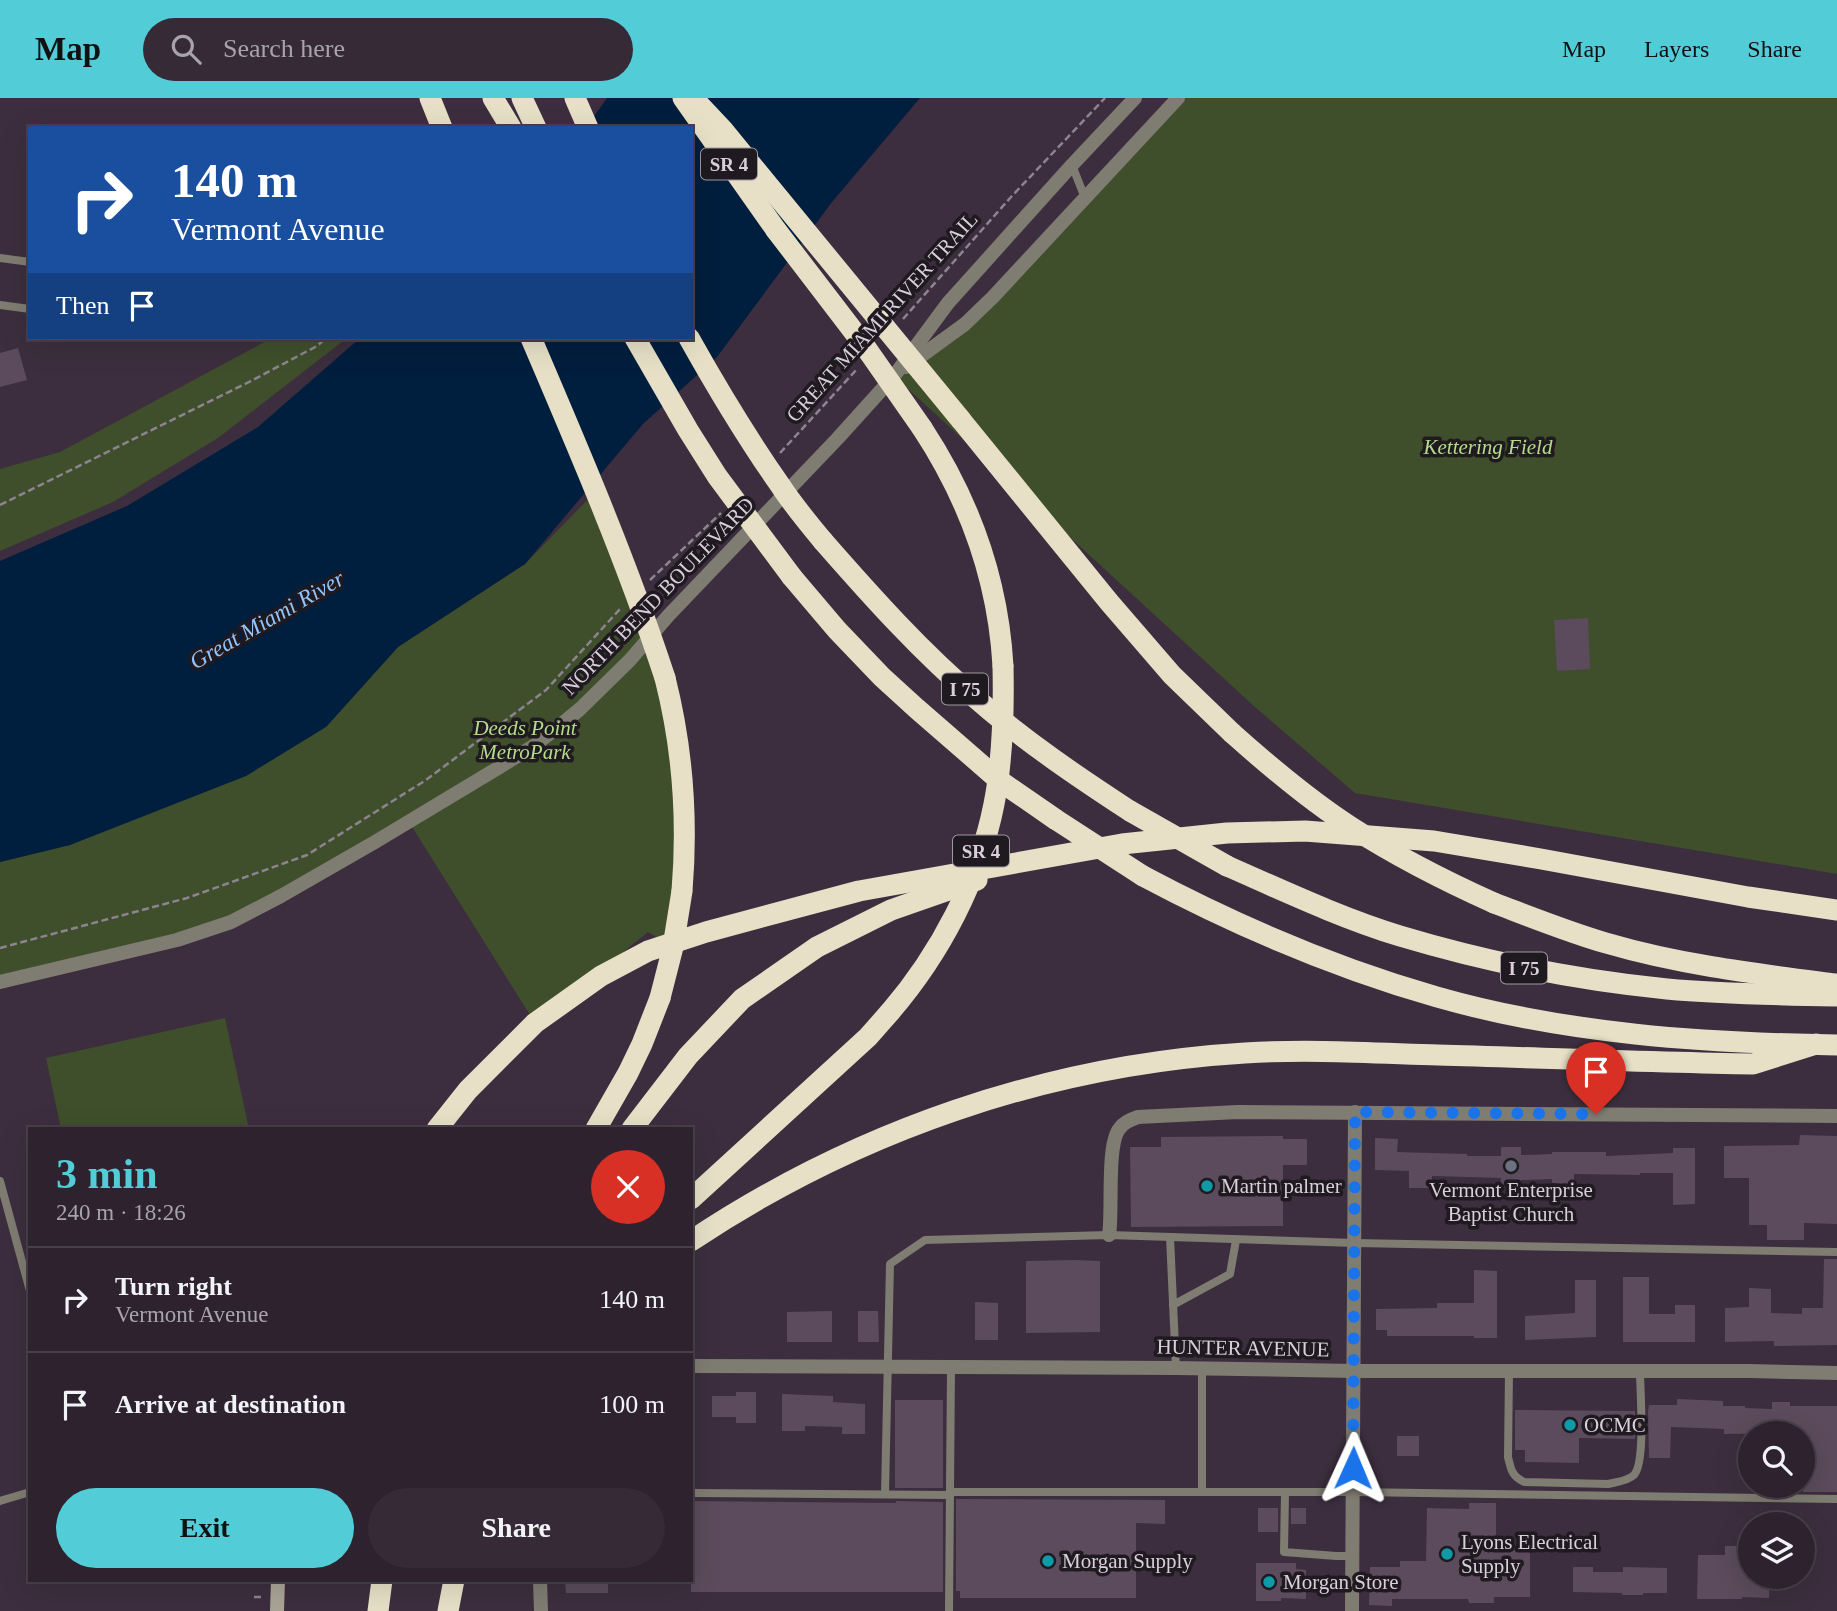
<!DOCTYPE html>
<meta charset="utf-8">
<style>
:root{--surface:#2d222e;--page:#352a36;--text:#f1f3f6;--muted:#a7a4aa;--line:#483f4a;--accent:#52ccd6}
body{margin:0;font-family:"Times New Roman",serif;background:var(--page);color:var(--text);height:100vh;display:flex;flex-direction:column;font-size:26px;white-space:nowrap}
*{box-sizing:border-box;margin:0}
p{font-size:23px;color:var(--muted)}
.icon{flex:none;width:38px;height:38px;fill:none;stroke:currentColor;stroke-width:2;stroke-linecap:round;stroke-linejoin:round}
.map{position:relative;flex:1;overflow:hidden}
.details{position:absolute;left:28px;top:1029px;width:665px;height:455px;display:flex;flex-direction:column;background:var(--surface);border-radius:0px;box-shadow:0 7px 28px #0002,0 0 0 2px var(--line)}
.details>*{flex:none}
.hud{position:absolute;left:28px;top:28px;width:665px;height:214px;border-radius:0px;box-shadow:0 7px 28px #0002,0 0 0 2px var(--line);background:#1a4fa0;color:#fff;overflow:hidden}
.buttons{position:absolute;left:1738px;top:1323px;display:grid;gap:14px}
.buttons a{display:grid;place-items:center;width:77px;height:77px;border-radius:50%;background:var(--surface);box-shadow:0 7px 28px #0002,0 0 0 2px var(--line);font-size:35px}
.pin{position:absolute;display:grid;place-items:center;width:60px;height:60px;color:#fff;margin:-72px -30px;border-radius:50% 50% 50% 0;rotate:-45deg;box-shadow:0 0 7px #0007}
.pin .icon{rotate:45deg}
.me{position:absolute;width:77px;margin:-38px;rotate:1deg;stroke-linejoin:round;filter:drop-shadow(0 0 5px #0008)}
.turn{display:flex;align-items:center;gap:24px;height:147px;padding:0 28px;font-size:32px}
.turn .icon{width:91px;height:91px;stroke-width:2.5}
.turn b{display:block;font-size:49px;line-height:60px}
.then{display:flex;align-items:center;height:66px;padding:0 28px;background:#0003;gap:14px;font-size:26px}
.round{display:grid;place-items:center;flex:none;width:74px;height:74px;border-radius:37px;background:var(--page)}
.head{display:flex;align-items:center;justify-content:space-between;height:119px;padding:0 28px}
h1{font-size:42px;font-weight:700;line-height:52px;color:var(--accent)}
.button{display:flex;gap:14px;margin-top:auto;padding:14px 28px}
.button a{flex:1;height:80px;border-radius:42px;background:var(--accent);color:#111;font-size:28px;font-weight:700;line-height:80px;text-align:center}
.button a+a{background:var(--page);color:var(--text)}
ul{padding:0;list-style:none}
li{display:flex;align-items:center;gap:21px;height:105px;padding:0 28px;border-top:2px solid var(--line)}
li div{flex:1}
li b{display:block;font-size:26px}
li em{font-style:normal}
header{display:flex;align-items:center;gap:42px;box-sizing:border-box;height:98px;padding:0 35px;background:var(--accent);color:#111}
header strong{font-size:33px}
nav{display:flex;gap:38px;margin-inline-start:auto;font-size:24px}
.search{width:490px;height:63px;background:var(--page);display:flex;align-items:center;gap:18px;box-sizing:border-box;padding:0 24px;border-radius:38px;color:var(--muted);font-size:26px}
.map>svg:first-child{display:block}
</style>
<header>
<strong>Map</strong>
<div class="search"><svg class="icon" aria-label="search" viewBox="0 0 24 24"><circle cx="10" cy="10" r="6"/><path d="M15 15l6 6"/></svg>Search here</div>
<nav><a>Map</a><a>Layers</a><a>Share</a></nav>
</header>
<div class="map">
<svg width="1837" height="1513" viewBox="0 0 1837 1513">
<rect width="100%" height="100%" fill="#3c2e3e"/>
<g fill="#3f4f2b">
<polygon points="1178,0 1837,0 1837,776 1355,695 1255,609 894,278 965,226"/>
<polygon points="272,240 347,240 218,340 113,404 0,453 0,371 60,354"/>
<polygon points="596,393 681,661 673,849 648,834 535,925 409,724 231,824 0,884 0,764 70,747 326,629 398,549 525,466"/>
<polygon points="225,920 249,1031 61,1031 46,960"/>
</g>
<polygon fill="#001e3e" points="607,0 920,0 832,104 717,259 643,326 525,466 398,549 326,629 246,678 70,747 0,764 0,463 127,408 258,329 360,240 691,240 691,30 586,30"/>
<g fill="#5b4b5c">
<polygon points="18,250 27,282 0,289 0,255"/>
<polygon points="1588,520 1590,571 1557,573 1554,522"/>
<polygon points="1800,1037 1837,1038 1837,1126 1804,1125 1804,1142 1767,1142 1767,1127 1749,1127 1749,1080 1724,1080 1724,1048 1799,1047"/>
<polygon points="1283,1038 1283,1041 1307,1041 1307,1067 1283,1067 1283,1128 1131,1129 1130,1049 1161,1049 1161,1039"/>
<polygon points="1375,1040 1398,1041 1397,1054 1467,1056 1467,1058 1501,1058 1501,1049 1521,1049 1521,1057 1552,1056 1552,1054 1606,1054 1606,1058 1673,1055 1673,1050 1695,1050 1695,1106 1673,1107 1673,1075 1640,1075 1640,1077 1574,1076 1574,1086 1552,1085 1552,1081 1521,1082 1521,1087 1500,1087 1501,1080 1432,1078 1432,1090 1409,1090 1409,1073 1375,1072"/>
<polygon points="1824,1161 1837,1161 1837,1247 1774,1248 1774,1243 1725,1244 1725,1210 1749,1209 1749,1190 1771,1191 1771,1215 1802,1216 1802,1210 1823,1210"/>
<polygon points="1075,1162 1100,1163 1100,1234 1026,1235 1026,1163"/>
<polygon points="1474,1172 1497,1173 1497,1240 1474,1240 1474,1238 1387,1238 1387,1232 1376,1232 1376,1211 1437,1210 1437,1205 1474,1205"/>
<polygon points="1623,1179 1649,1179 1649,1216 1675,1216 1675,1207 1695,1207 1695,1244 1623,1244"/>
<polygon points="1575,1182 1596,1182 1596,1239 1525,1242 1525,1218 1575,1215"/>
<polygon points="975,1204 998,1205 998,1242 975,1242"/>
<polygon points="832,1213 832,1244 787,1244 787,1214"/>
<polygon points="858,1213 878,1213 879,1244 858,1244"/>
<polygon points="736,1294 756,1294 756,1325 736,1325 736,1319 712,1319 712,1298 736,1298"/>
<polygon points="782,1296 833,1298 833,1304 865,1306 865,1336 842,1336 842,1329 805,1328 805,1333 782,1333"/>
<polygon points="1677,1301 1723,1303 1723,1308 1745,1308 1745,1310 1772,1311 1772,1304 1790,1304 1790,1308 1837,1308 1837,1394 1803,1394 1804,1335 1724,1336 1724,1331 1671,1329 1670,1360 1649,1360 1648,1313 1649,1307 1677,1307"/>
<rect x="895" y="1302" width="48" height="88"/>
<polygon points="1515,1312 1635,1313 1635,1341 1579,1340 1579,1365 1525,1364 1525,1352 1515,1352"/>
<rect x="1397" y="1338" width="22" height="20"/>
<polygon points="956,1401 1165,1402 1165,1426 1136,1425 1136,1500 960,1500 960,1493 956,1493"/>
<polygon points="691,1403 896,1405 896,1403 943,1404 943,1494 691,1494"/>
<polygon points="1469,1405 1496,1405 1496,1448 1530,1448 1530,1499 1494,1499 1494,1505 1469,1505 1468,1501 1392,1501 1392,1508 1369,1507 1370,1469 1400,1469 1400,1463 1426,1463 1427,1410 1469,1411"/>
<rect x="1258" y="1410" width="20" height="24"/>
<rect x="1291" y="1410" width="15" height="16"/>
<polygon points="1725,1448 1743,1448 1743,1458 1750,1458 1750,1479 1770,1479 1769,1500 1742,1499 1742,1501 1697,1501 1698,1457 1725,1457"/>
<polygon points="1256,1465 1296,1465 1296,1471 1306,1472 1306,1501 1281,1500 1281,1503 1256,1503"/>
<polygon points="1573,1469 1593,1469 1593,1474 1623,1474 1623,1469 1667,1470 1667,1495 1643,1495 1643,1497 1622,1497 1622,1495 1573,1494"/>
<polygon points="565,1482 608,1482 608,1495 566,1495"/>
</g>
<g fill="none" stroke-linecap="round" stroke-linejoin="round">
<g stroke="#8e8390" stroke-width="2.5" stroke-dasharray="7 3.5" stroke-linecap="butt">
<polyline points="903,221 1011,99 1105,0"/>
<polyline points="780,355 858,270"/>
<polyline points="0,407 249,284 317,248 326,240"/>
<polyline points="650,482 721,415"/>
<polyline points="0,850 187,800 307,757 426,682 546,592 620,511"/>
<polyline points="254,1499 263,1499"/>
</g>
<g stroke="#7f7c72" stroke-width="8">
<polyline points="1072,67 1085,100"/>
<polyline points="0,160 30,164"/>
<polyline points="0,207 30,211"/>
<polyline points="0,1083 30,1193"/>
<polyline points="1170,1139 1176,1270"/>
<polyline points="1173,1207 1230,1176 1236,1142"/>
<path d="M1509 1273 1508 1359C1511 1372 1512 1378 1524 1384L1608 1386C1616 1384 1628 1383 1634 1377 1646 1364 1640 1293 1640 1273"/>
<polyline points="950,1394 1353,1394 1837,1401"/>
<polyline points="1202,1394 1202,1270"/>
<polyline points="1285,1394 1284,1454 1336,1458 1353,1458"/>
<polyline points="691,1395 950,1397"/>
<polyline points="885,1396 890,1166 925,1142 1109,1137 1355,1145 1837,1154"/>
<polyline points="0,1403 30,1394"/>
<polyline points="949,1513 951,1269"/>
</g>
<g stroke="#7f7c72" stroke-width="14">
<polyline points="906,269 965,226 993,199 1178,0"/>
<polyline points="0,884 177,842 231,824 281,798 375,744 498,670 532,649 557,630 580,611 630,562 668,518 838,340 894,278 948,205 1072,67 1135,0"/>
<path d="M1109 1137C1113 1114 1106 1045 1120 1030 1124 1024 1132 1021 1138 1019L1238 1014 1837 1018"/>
<polyline points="691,1268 1176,1270 1354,1273 1749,1273 1837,1275"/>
<polyline points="540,1482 541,1513"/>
<polyline points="1352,1513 1355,1014"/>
</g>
<polyline stroke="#a9a495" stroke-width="14" points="277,1513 278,1482"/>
<g stroke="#e7e0c7" stroke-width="21">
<polyline points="430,0 442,30"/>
<polyline points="522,0 536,30"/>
<polyline points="575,0 588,30"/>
<polyline points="683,0 776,132"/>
<polyline points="961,322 1109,504 1172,577 1232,635"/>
<path d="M922 330C970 403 998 480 1003 568"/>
<path d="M823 443C872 499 922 555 979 603 1026 644 1078 679 1130 713"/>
<polyline points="792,479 837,532 882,579 916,610 1000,683 1055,721"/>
<path d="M665 580C683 651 688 720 682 793"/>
<path d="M1227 768C1284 793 1341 820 1400 838 1487 864 1576 882 1667 891 1723 896 1780 897 1837 898"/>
<path d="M1143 778C1239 829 1332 869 1437 899 1567 936 1703 945 1837 947"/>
<path d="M1494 805C1531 819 1568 834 1606 845 1681 867 1758 876 1835 886"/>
<polyline points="437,1031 468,992 535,925 601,878 648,853 706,834 859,793 1122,746 1227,735 1305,733 1434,743 1541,761 1748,799 1837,812"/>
<polyline points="596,1031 628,975 642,946 660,900"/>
<polyline points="632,1031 688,958 742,901 817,849 891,812 977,782"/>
<polyline points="691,1101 868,939 890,914"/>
<path d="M691 1143C856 1033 1047 967 1245 955 1309 951 1374 955 1438 957 1543 960 1648 964 1753 966L1816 946"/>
<polyline points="378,1513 382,1482"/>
<polyline points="448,1513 454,1482"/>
</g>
<g stroke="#e7e0c7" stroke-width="21">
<polyline points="493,0 511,30"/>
<polyline points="693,0 723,32 961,322"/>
<polyline points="776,132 864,247 922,330"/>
<path d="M531 240C579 352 627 464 665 580"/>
<polyline points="635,240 688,332 717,378 792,479"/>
<path d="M689 240C717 290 747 340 780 387 793 407 808 425 823 443"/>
<path d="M1232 635C1269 668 1309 702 1351 729 1396 758 1445 783 1494 805"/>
<polyline points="1130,713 1227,768"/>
<polyline points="1055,721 1143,778"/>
<polyline points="660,900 673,849 682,793"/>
<path d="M890 914C940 856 979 782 994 706 1003 661 1004 614 1003 568"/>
</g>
</g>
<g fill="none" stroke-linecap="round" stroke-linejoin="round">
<polyline stroke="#1a73e8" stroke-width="12" stroke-dasharray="0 21.6" points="1353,1370 1355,1014 1596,1016"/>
</g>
<circle fill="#6b7280" stroke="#1f1920" stroke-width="2.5" cx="1511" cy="1068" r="7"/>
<g fill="#0f9aa8" stroke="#1f1920" stroke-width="2.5">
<circle cx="1207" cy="1088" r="7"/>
<circle cx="1570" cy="1327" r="7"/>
<circle cx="1447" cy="1456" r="7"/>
<circle cx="1048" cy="1463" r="7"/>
<circle cx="1269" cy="1484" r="7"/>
</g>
<g text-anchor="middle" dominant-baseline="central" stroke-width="7" stroke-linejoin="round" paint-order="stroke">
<g fill="#1f1920" stroke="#a098a2" stroke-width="2">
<rect x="701" y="50.5" width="56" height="31" rx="5"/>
<rect x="942" y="575.5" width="46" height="31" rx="5"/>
<rect x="953" y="737.5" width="56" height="31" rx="5"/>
<rect x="1501" y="854.5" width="46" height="31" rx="5"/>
</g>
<g font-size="19" font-weight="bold" fill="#d8cfda">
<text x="729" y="66">SR 4</text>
<text x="965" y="591">I 75</text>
<text x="981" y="753">SR 4</text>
<text x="1524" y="870">I 75</text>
</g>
<g font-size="21" fill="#d8cfda" stroke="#1f1920">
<text transform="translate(882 219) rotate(-48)">GREAT MIAMI RIVER TRAIL</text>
<text transform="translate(658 498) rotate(-46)">NORTH BEND BOULEVARD</text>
<text transform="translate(1243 1250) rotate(1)">HUNTER AVENUE</text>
</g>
<g font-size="21" font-style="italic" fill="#b5dc88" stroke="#1f1920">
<text x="1488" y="349">Kettering Field</text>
<text x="525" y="630">Deeds Point<tspan x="525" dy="24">MetroPark</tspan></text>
</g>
<g font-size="21" fill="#d8cfda" stroke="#1f1920" text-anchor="start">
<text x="1221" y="1088">Martin palmer</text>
<text x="1511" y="1092" text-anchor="middle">Vermont Enterprise<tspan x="1511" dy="24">Baptist Church</tspan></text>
<text x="1584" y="1327">OCMC</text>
<text x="1461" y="1444">Lyons Electrical<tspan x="1461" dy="24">Supply</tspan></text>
<text x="1062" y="1463">Morgan Supply</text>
<text x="1283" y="1484">Morgan Store</text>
</g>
<g font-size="23" font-style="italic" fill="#92c5fc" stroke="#1f1920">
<text transform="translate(267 522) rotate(-30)">Great Miami River</text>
</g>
</g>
</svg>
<div class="buttons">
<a><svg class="icon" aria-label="search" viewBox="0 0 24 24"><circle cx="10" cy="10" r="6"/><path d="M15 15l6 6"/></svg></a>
<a><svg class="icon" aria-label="layers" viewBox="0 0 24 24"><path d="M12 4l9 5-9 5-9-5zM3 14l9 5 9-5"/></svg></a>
</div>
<div class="pin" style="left:1596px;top:1016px;background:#d93025"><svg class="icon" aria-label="arrive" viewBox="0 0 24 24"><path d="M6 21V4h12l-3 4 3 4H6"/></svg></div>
<svg class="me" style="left:1353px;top:1370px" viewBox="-20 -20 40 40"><path d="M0-17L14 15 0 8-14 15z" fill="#1a73e8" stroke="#fff" stroke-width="4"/></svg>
<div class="hud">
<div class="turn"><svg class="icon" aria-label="right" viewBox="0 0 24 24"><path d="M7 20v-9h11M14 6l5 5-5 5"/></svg><div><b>140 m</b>Vermont Avenue</div></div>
<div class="then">Then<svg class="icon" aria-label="arrive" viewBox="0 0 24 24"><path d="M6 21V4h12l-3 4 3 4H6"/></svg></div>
</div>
<section class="details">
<div class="head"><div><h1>3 min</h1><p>240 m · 18:26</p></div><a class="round" style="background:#d93025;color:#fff"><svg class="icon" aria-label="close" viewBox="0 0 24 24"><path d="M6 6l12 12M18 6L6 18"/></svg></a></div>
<ul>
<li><svg class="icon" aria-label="right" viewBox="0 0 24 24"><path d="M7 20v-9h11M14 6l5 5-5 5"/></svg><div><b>Turn right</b><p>Vermont Avenue</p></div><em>140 m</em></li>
<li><svg class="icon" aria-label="arrive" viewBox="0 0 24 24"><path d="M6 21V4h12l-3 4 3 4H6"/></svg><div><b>Arrive at destination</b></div><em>100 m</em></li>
</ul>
<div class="button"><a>Exit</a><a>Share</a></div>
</section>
</div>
